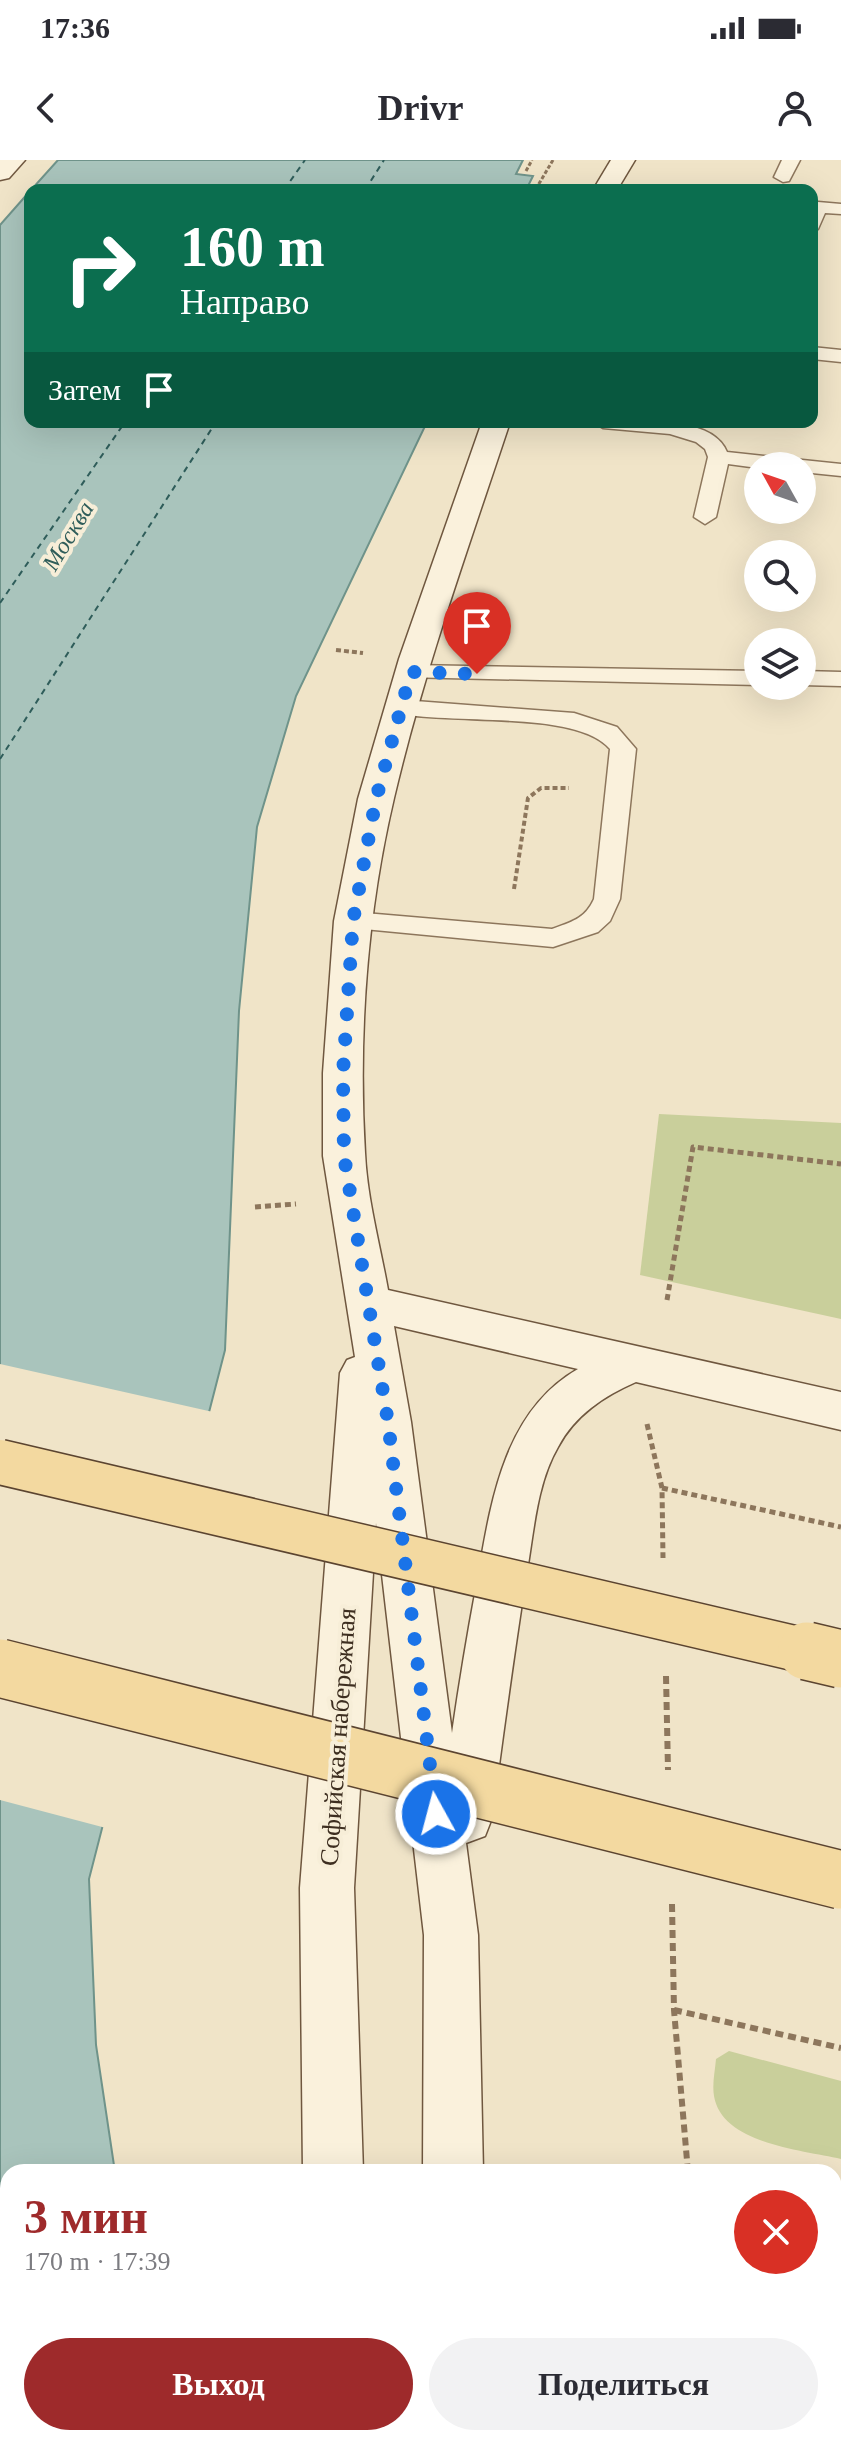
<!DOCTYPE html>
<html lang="ru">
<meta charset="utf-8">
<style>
:root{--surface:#fff;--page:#f2f2f3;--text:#2b2b33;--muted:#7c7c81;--accent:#9e2a2b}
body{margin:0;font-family:Georgia,serif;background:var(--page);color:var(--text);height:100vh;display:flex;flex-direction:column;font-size:30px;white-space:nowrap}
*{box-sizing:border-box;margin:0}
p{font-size:26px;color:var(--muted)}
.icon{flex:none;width:44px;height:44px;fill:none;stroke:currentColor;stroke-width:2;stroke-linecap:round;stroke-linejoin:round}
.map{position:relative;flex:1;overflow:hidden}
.side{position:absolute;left:0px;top:2004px;width:842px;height:282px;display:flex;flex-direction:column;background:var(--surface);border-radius:24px 24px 0 0;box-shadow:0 8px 32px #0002}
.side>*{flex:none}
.banner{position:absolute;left:24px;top:24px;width:794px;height:244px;border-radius:16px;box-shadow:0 8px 32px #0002;background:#0b6e4f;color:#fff;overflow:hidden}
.needle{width:52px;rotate:310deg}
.controls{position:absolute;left:744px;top:292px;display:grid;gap:16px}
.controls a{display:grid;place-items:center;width:72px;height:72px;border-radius:50%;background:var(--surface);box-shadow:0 8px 32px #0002;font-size:40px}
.pin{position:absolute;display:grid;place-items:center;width:68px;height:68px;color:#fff;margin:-82px -34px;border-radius:50% 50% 50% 0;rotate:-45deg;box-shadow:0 0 8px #0007}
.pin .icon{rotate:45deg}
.me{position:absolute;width:88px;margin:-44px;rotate:353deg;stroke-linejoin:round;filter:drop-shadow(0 0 6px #0008)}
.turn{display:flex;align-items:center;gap:28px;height:168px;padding:0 24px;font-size:36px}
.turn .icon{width:104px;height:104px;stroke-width:2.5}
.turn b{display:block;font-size:56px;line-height:68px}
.then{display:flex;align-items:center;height:76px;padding:0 24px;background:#0003;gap:16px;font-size:30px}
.round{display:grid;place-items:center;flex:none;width:84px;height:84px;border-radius:42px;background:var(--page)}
.overview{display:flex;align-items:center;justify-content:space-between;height:136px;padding:0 24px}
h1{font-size:48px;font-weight:800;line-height:60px;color:var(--accent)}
.cta{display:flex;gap:16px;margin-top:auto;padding:16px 24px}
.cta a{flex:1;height:92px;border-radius:48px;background:var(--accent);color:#fff;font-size:32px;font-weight:800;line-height:92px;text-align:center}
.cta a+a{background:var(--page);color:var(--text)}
.status{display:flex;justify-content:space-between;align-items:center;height:56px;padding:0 40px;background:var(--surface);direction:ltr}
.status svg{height:22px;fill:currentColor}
header{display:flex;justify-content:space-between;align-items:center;height:104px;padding:0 24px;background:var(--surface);font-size:36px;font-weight:800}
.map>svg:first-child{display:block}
</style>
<div class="status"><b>17:36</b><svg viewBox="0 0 49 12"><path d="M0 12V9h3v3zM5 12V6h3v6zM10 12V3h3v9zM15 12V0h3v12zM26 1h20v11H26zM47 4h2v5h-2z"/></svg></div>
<header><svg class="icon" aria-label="back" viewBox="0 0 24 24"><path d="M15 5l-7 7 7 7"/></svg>Drivr<svg class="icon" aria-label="person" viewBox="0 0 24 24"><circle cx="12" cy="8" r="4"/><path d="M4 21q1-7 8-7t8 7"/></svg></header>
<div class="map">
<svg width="841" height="2285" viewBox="0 0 841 2285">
<rect width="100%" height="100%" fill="#f0e4c8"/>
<g fill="#c9cf9b">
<polygon points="659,954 841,963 841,1159 640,1115"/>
<path d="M729 1891 841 1921V1999C802 1990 722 1984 714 1936 712 1924 715 1911 716 1899Z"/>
</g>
<g fill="#a9c4bc" stroke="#6f938a" stroke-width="2">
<polygon points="58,0 523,0 516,14 533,16 526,30 31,30"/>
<polygon points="30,31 30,262 427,262 296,536 257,667 239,851 225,1190 89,1719 96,1885 115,2012 8,2012 8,2278 156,2278 157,2285 0,2285 0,65"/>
</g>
<polygon fill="#f0e4c8" points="0,1204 213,1252 106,1668 0,1640"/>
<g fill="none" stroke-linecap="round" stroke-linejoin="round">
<g stroke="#2f5d5a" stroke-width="2" stroke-dasharray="6 5" stroke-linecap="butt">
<polyline points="284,30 305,0"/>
<polyline points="365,30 384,0"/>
<polyline points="0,443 125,262"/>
<polyline points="0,599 216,262"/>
</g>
<g stroke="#8d765c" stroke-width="3">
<g id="lane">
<polygon points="782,0 800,0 789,21 783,22 774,17"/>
<polygon points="818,42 841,44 841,54 825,53 818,69 812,71 812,43"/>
<polygon points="812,187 841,190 841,202 812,199"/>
<path d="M593 262C628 262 711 252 727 292L841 304V316L802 312V306L758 308 728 304 716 357 705 364 694 357 708 297 705 289 696 282 670 274 603 268Z"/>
<polygon points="411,505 758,511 758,525 403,517 399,512 403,507"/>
<polygon points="802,511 841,512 841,526 802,525"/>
<path d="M402 540 574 553 617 567 636 589 620 739 610 761 598 772 553 787 343 767 339 761 343 755 353 752 552 769C571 762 585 759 594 739L610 589C577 549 447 566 393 552L390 547 393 542Z"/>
</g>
</g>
<g stroke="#6f573f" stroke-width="3">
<g id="secondary">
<polygon points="0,0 25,0 9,18 0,20"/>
<polygon points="611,0 635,0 617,30 593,30"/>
<path d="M482 262H510C469 386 424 510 394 638 367 752 358 876 365 993 367 1038 380 1085 388 1130L841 1232V1270L636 1222C604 1236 575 1255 558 1287 537 1323 534 1370 527 1411 514 1493 503 1575 492 1658L485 1676 466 1683 478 1775 483 2012H423L424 1775 376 1363 354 1728 363 2012H303L300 1728 340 1213 347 1200 355 1197 323 996V913L334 761 358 639 399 499ZM394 1166 578 1209C501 1253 490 1349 476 1428 467 1476 459 1525 452 1573L411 1262Z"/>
<polygon points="307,2278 371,2278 372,2285 308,2285"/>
<rect x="425" y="2278" width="64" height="7"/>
</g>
</g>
<g stroke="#8d765c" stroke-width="3" stroke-dasharray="4 2" stroke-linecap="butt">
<polyline points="553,0 537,27 560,30"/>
<polyline points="526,11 532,0"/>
</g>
<g stroke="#8d765c" stroke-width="4" stroke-dasharray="5 3" stroke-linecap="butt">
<polyline points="336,490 363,493"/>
<polyline points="514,729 528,638 541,628 569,628"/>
</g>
<g stroke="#8d765c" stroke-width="5" stroke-dasharray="6 4" stroke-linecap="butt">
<polyline points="255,1047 296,1044"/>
<polyline points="667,1140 693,987 841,1004"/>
<polyline points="647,1264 662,1328 663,1398"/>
<polyline points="662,1328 841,1367"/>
</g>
<g stroke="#8d765c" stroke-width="6" stroke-dasharray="8 5" stroke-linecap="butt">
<polyline points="666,1516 668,1610"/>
<polyline points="672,1744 674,1850 688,2012"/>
<polyline points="674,1850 841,1888"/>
<polyline points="834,2193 841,2191"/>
<polyline points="712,2278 713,2285"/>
<polyline points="257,2285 271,2283"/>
</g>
<use href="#lane" fill="#faf1dc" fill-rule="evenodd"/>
<use href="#secondary" fill="#faf1dc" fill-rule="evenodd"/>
<g stroke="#5b4430" stroke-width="47" stroke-linecap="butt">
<polyline id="primary-bridge-far1" points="0,1302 815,1493"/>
</g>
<g stroke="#5b4430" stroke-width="60" stroke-linecap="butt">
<g id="primary-bridge">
<polyline points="807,1491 841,1499"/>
<polyline points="0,1508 841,1720"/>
</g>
</g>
<use href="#primary-bridge-far1" stroke="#f3d9a0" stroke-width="44"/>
<use href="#primary-bridge" stroke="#f3d9a0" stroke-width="57"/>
</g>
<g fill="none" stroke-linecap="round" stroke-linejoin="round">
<polyline stroke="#1a73e8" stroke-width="14" stroke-dasharray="0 25.2" points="436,1654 388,1262 344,996 343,913 353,761 376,639 411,512 477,514"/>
</g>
<g text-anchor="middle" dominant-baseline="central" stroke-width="8" stroke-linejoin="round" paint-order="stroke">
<g font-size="24" font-style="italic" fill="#2f5d5a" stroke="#f7eed8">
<text transform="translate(68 376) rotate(-59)">Москва</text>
</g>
<g font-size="26" fill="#3d2e20" stroke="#f7eed8">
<text transform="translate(338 1577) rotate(-86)">Софийская набережная</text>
</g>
</g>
</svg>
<div class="controls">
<a><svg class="needle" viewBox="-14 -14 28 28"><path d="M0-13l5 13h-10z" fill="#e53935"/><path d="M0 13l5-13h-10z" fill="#7c7c81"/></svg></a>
<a><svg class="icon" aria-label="search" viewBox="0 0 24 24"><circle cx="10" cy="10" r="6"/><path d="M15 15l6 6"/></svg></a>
<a><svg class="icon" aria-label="layers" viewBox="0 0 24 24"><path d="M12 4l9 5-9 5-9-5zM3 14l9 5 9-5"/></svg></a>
</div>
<div class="pin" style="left:477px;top:514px;background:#d93025"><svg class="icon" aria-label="arrive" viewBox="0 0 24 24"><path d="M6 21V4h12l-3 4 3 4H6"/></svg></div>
<svg class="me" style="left:436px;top:1654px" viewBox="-20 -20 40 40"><circle r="17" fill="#1a73e8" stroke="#fff" stroke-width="3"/><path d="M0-11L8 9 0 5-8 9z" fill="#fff"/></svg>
<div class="banner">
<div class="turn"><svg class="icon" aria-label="right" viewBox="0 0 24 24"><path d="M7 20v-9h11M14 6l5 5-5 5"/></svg><div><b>160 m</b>Направо</div></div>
<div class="then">Затем<svg class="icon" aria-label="arrive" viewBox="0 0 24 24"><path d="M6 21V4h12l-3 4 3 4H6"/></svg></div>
</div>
<section class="side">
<div class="overview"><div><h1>3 мин</h1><p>170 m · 17:39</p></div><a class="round" style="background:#d93025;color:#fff"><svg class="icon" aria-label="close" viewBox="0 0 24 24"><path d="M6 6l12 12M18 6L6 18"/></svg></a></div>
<div class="cta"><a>Выход</a><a>Поделиться</a></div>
</section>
</div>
